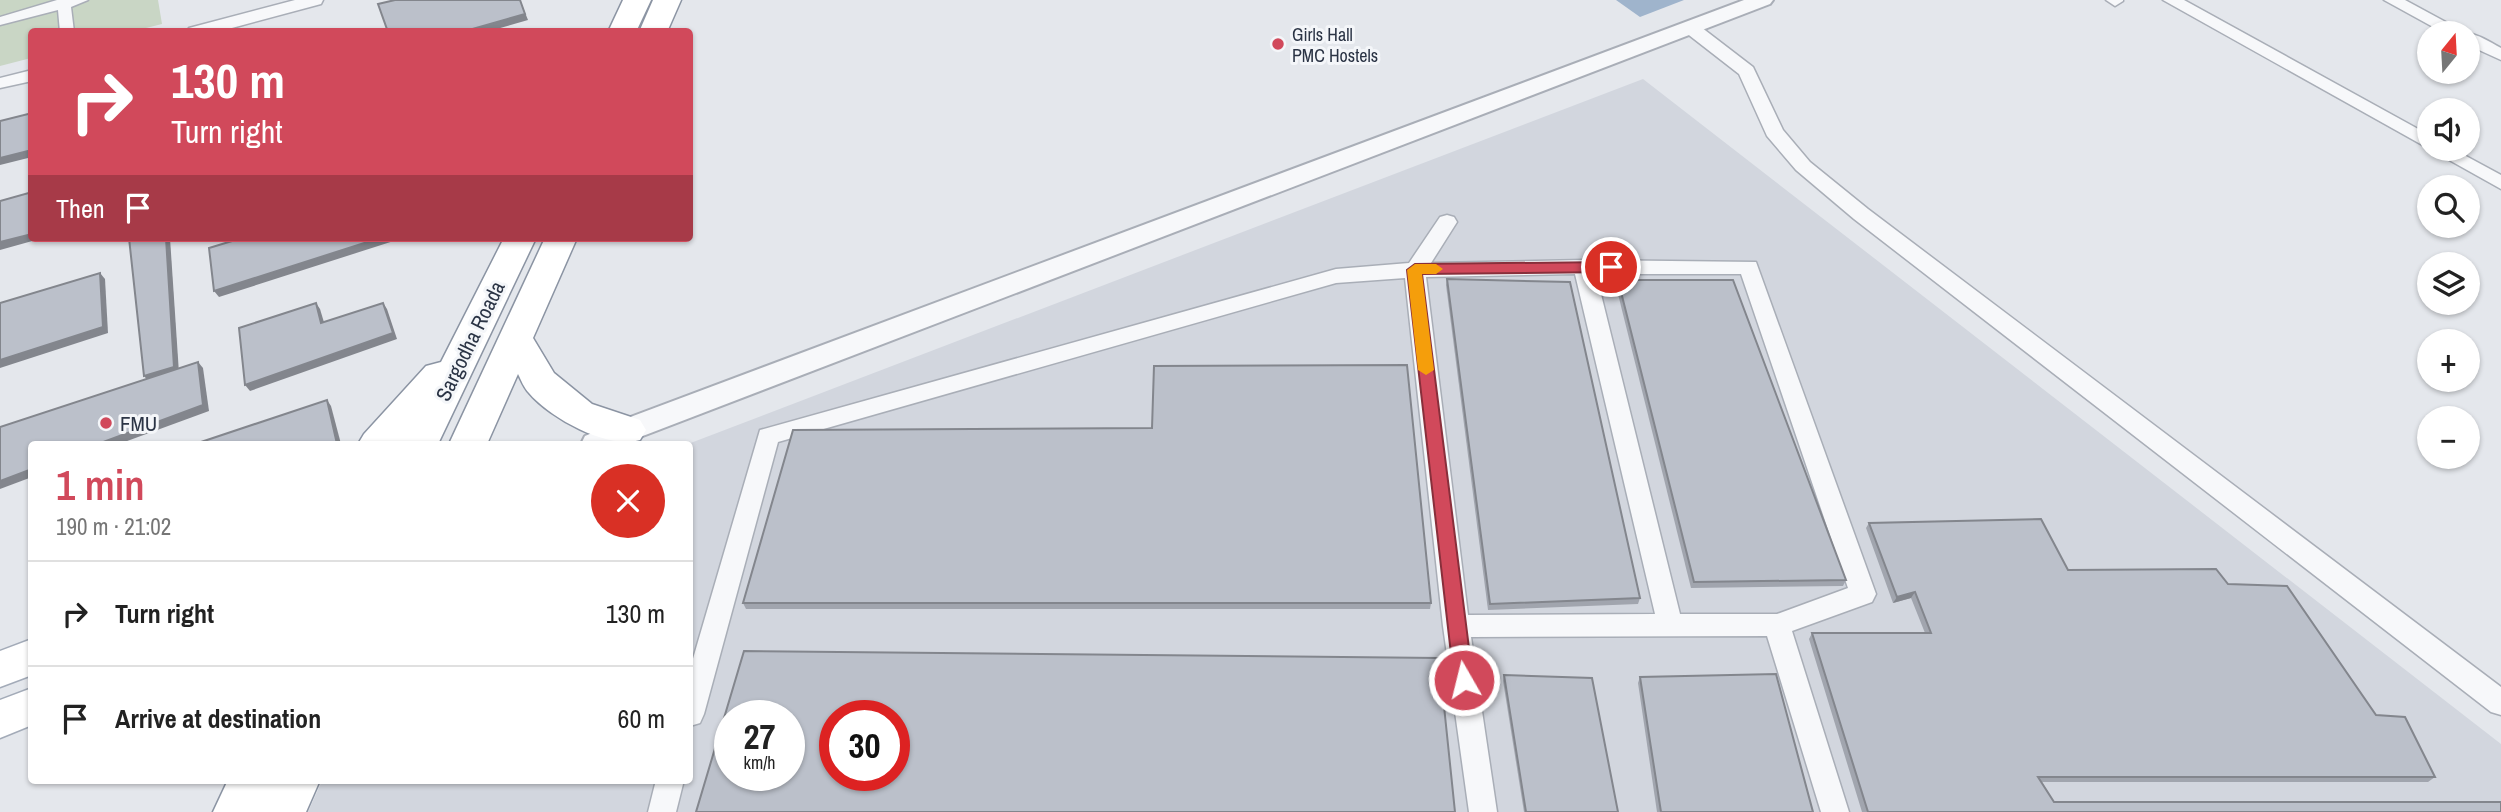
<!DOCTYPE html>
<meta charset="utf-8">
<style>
:root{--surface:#fff;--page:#f6f6f6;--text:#222;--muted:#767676;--line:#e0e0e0;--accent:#d1495b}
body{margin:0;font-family:"Archivo Narrow",sans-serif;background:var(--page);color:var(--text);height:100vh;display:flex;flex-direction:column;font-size:26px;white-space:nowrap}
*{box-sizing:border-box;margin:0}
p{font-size:23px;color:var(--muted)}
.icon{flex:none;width:38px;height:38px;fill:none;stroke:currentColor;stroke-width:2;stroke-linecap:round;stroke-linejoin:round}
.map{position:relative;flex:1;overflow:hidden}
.side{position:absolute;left:28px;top:441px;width:665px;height:343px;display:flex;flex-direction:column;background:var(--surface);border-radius:7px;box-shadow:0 2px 5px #0004}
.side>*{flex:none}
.top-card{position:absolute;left:28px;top:28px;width:665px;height:214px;border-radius:7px;box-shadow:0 2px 5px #0004;background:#d1495b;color:#fff;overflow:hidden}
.needle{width:46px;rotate:18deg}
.controls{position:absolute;left:2417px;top:21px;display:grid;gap:14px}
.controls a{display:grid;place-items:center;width:63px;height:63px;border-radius:50%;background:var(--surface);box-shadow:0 2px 5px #0004;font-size:35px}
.speed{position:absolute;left:714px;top:700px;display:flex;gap:14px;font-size:35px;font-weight:700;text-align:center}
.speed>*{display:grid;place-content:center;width:91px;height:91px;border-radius:50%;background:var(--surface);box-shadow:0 2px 5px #0004;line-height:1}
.speed small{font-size:18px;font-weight:400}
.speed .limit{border:10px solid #d22;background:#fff;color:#111}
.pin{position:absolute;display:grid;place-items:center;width:60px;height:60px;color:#fff;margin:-30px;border:4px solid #fff;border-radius:50%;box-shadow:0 2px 7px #0007}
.me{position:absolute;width:77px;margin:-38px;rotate:352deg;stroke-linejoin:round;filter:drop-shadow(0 0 5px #0008)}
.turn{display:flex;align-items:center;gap:24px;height:147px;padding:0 28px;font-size:32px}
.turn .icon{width:91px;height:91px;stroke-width:2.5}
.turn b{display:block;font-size:49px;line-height:60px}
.then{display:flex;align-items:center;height:66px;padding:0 28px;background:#0003;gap:14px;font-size:26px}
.round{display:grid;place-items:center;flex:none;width:74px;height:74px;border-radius:37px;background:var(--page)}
.summary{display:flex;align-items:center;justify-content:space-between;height:119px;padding:0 28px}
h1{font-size:42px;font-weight:600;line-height:52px;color:var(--accent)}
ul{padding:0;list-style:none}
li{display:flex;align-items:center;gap:21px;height:105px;padding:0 28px;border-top:2px solid var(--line)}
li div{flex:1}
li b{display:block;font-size:26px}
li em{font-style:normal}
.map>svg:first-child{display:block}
</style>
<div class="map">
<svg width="2501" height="812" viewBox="0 0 2501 812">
<rect width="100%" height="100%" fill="#e4e7ec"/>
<path fill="#d2d6de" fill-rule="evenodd" d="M1643 79 2501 744V812H308L322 781 690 780 688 444ZM730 716H789V775H730ZM835 716H894V775H835Z"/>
<polygon fill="#c9d6c5" points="0,0 158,0 162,24 134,31 32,32 31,58 0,66"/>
<polygon fill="#9fb4cc" points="1616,0 1684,0 1640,17"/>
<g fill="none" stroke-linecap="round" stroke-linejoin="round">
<g stroke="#a9aeb7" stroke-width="3">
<polygon id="pedestrian" points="57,0 88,0 71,7 74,32 60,32 58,10 0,25 0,17"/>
</g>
<g stroke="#a9aeb7" stroke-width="3">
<g id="minor">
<polygon points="295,0 323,0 321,4 217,32 187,32 189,28"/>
<polygon points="2106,0 2123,0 2123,1 2115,6"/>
<polygon points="2163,0 2184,0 2429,135 2429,149 2453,149 2501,175 2501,189"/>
<polygon points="2384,0 2405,0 2466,33 2444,33"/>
<polygon points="1691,23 1697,24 1753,67 1783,130 1810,162 1868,209 2501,687 2501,715 2491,712 1854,219 1796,170 1767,136 1739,74 1685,32 1682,28 1685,24"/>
<path d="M2466 33C2478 34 2490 42 2501 48V60L2468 45Z"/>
<polygon points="32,70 32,81 0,88 0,78"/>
<path d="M1447 215 1454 217 1457 222 1431 263 1584 260 1756 262 1876 594 1872 602 1792 631 1849 812H1821L1767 636 1471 637 1497 812H1469L1443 626 1405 278 1336 283 778 442 704 714 700 723 690 726V669L760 430 1336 269 1409 263 1440 217ZM1575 274 1655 614 1468 615 1426 277ZM1596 274H1741L1848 588 1777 614H1680Z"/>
<polygon points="656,780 684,780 676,812 648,812"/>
</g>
</g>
<g stroke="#a9aeb7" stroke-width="4">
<polygon id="tertiary" points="1744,0 1773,0 1770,4 622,444 581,444 585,436 617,422"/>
</g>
<g stroke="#a3abb8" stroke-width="3">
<g id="primary">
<polygon points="32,639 32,675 0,687 0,651"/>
<polygon points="32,688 32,725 0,738 0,700"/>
</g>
</g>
<g stroke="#8b94a3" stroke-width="3">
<g id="trunk">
<polygon points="623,0 651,0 636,32 608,32"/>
<polygon points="653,0 681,0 667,32 639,32"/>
<polygon points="504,238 536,238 438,444 400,444 401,442 399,444 358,444 364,434 426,366 441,362"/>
<path d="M545 238H577L533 338 554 373 592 404 640 420 646 430 640 440C608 450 550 418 529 393 524 388 521 380 518 374L487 444H449Z"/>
<polygon points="228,780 320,780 306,812 260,812 261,809 260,812 213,812"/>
</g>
</g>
<use href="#pedestrian" fill="#f7f8fa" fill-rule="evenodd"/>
<use href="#minor" fill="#f7f8fa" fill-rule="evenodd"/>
<use href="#tertiary" fill="#f7f8fa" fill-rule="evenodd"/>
<use href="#primary" fill="#fff" fill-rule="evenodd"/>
<use href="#trunk" fill="#fff" fill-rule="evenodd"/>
</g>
<g fill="#a1a5ae">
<polygon points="1447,279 1640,598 1638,604 1488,610 1446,285"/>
<polygon points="1618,280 1846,580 1843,586 1691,588 1616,286"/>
<polygon points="1152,428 1431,603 1430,609 746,609 743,603"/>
<polygon points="1869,523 2068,570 2228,584 2376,715 2435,777 2428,782 2042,782 2054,802 2501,812 1862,812 1809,639 1812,633 1925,633 1911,598 1893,603 1866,528"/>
<polygon points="1504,675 1618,812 1524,812 1503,681"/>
<polygon points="1640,677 1813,812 1657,812 1638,683"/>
</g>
<g fill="#83868d">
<polygon points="520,0 528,20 486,32 462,32"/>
<polygon points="32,150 32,157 0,165 0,158"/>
<polygon points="32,234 32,238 43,238 0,250 0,242"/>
<polygon points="166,238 170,238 179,373 149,382 144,376"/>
<polygon points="380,238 403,238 219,297 214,291"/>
<polygon points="100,273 105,279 108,333 0,368 0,360"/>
<polygon points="316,303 320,309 326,329 321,323"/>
<polygon points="383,303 387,309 397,339 250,391 245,385"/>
<polygon points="198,362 203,368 209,411 119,444 98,444"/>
<polygon points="327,400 331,406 341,444 337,444"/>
<polygon points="32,469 32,477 0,489 0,481"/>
<polygon points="1915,592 1911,598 1893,603 1897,597"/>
</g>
<g fill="#bbc0ca" stroke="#83868d" stroke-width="2" fill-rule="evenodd">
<polygon points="395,0 520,0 525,14 462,32 388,32 378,4"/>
<polygon points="32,113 32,150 0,158 0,121"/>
<polygon points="32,192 32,234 0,242 0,201"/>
<polygon points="129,238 166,238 174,367 144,376"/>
<polygon points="242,238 380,238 214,291 209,248"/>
<polygon points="100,273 103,327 0,360 0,303"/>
<polygon points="1447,279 1570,282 1640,598 1490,604"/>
<polygon points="1618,280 1733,280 1846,580 1694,582"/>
<polygon points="316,303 321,323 383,303 393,333 245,385 239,328"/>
<polygon points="198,362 203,405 98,444 32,444 32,469 0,481 0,427"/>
<polygon points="1407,365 1431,603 743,603 793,430 1152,428 1154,366"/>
<polygon points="327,400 337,444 195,444"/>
<polygon points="2041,519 2068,570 2216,569 2228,584 2287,586 2376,715 2405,717 2435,777 2038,777 2054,802 2501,802 2501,812 1868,812 1812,633 1931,633 1915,592 1897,597 1869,523"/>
<path d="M744 651 1439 658 1455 812H696ZM730 716H789V775H730ZM835 716H894V775H835Z"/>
<polygon points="1776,674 1813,812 1661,812 1640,677"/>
<polygon points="1504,675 1592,678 1618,812 1526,812"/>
</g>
<polygon fill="#d1495b" stroke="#882f3b" stroke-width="2" points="1611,262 1619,267 1611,272 1422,274 1473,680 1470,685 1464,688 1457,685 1454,680 1407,270 1415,264"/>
<polygon fill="#f59e0b" points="1415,264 1436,264 1443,269 1436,274 1422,274 1434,370 1426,375 1418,370 1407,270"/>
<g fill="#d1495b" stroke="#f4f6f9" stroke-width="2.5">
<circle cx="1278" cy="44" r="7"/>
<circle cx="106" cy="423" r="7"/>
</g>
<g text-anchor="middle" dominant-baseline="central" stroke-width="6" stroke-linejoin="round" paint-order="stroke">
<g font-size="18" fill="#2b3445" stroke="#f4f6f9" text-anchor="start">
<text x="1292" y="34">Girls Hall<tspan x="1292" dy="21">PMC Hostels</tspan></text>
</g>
<g font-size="21" fill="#2b3445" stroke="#f4f6f9">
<text transform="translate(470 341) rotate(-64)">Sargodha Roada</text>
</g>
<g font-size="21" fill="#2b3445" stroke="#f4f6f9" text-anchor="start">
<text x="120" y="423">FMU</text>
</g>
</g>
</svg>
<div class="controls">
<a><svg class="needle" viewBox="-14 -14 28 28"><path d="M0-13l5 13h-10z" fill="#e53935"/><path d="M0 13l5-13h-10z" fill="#767676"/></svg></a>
<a><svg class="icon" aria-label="sound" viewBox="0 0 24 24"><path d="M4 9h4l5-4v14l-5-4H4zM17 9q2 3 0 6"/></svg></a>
<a><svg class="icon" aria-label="search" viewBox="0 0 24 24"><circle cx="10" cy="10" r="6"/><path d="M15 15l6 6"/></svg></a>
<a><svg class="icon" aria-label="layers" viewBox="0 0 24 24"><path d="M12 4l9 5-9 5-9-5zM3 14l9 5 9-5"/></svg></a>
<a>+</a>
<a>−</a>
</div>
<div class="speed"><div>27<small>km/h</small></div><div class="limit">30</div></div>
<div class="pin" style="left:1611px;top:267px;background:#d93025"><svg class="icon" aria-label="arrive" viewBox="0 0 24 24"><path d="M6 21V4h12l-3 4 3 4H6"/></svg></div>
<svg class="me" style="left:1464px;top:680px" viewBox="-20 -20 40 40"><circle r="17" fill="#d1495b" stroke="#fff" stroke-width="3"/><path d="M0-11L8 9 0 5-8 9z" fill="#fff"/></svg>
<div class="top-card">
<div class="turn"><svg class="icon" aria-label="right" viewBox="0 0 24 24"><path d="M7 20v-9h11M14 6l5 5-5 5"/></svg><div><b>130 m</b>Turn right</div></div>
<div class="then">Then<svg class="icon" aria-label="arrive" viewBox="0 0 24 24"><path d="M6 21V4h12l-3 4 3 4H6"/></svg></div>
</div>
<section class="side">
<div class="summary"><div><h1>1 min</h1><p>190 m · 21:02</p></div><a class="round" style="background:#d93025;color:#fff"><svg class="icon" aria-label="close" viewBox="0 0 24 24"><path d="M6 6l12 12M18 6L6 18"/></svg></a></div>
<ul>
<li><svg class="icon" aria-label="right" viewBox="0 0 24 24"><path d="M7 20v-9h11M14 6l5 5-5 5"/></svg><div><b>Turn right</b></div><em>130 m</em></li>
<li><svg class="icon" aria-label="arrive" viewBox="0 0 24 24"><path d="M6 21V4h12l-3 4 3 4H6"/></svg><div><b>Arrive at destination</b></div><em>60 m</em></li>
</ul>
</section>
</div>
